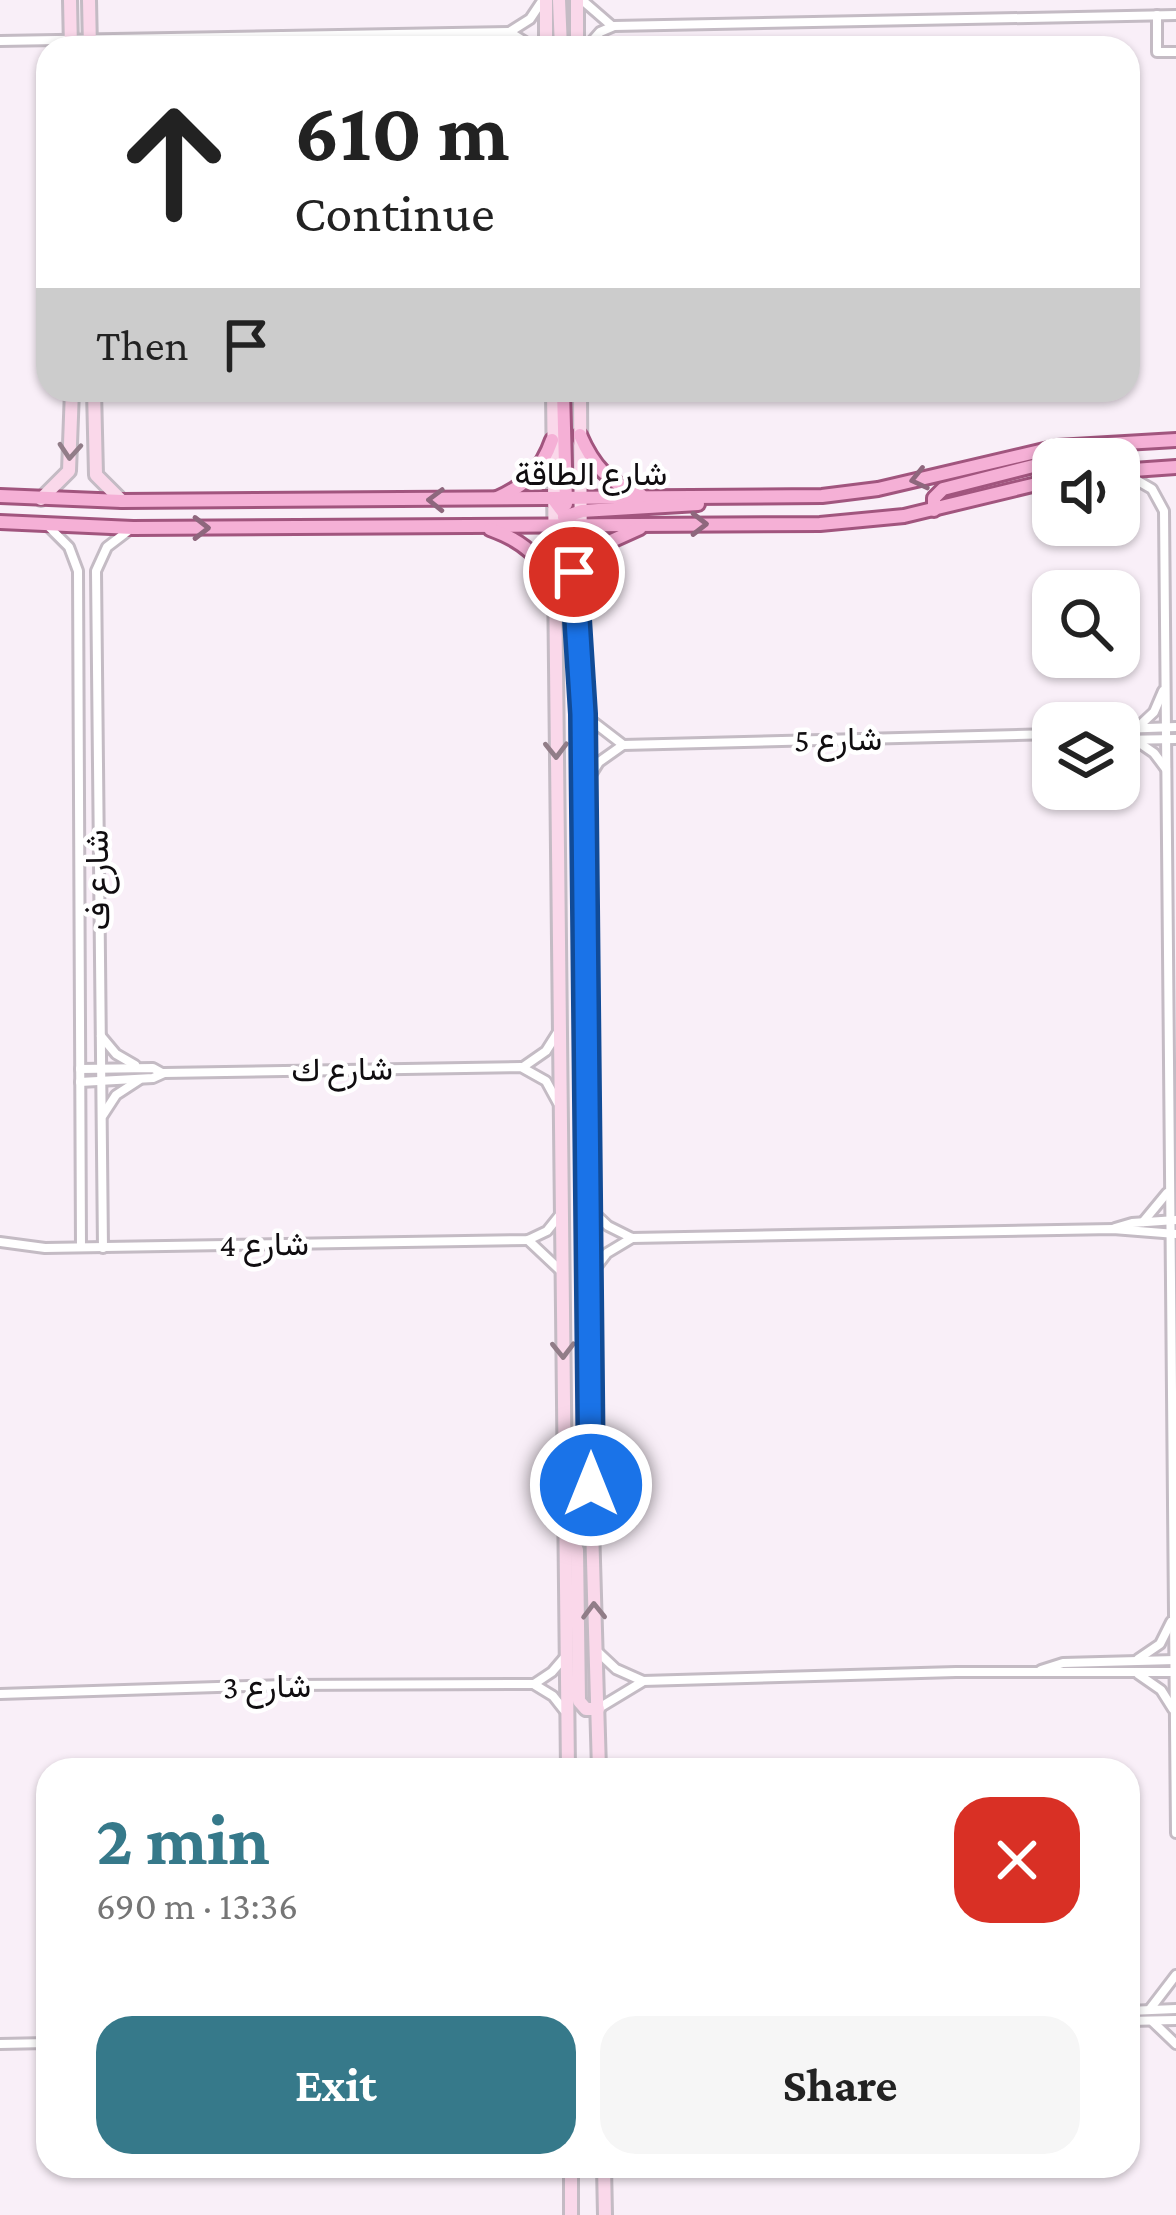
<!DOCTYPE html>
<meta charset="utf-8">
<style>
:root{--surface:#fff;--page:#f6f6f6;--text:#222;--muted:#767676;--accent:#36798a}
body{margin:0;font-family:"Crimson Pro",Vazirmatn,serif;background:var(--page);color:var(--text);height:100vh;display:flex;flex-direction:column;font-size:45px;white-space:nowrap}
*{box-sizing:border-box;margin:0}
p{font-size:39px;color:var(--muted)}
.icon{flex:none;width:66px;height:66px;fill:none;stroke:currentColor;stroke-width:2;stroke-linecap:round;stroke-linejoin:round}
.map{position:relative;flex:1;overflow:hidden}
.sheet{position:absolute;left:36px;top:1758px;width:1104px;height:420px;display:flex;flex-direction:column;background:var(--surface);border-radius:36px;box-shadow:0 3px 9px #0004}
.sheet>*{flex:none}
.top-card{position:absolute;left:36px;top:36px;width:1104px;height:366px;border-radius:36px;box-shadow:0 3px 9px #0004;background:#fff;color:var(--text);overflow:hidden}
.controls{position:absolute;left:1032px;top:438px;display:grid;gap:24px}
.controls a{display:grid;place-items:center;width:108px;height:108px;border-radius:24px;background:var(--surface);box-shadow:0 3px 9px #0004;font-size:60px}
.pin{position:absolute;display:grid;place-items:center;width:102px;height:102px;color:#fff;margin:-51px;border:6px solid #fff;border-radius:50%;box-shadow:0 3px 12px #0007}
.me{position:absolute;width:132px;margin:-66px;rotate:0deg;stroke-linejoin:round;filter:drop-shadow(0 0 9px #0008)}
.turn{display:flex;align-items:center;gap:42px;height:252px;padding:0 60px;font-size:54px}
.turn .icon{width:156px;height:156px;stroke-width:2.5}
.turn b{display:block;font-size:84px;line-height:102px}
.then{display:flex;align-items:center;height:114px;padding:0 60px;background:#0003;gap:24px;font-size:45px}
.round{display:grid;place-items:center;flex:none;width:126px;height:126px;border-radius:36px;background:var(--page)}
.headline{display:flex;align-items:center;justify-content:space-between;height:204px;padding:0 60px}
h1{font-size:72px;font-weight:700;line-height:90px;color:var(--accent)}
.primary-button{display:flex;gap:24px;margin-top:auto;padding:24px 60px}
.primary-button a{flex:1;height:138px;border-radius:36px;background:var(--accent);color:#fff;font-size:48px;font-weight:700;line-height:138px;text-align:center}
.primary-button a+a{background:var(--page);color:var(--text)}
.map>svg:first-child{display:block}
</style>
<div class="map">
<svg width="1176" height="2215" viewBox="0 0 1176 2215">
<rect width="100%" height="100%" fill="#f9eff8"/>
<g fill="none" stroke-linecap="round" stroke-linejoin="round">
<g stroke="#c4bbc4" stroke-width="14">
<g id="street">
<polyline points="582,0 612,26"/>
<polyline points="1157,15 1157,52 1176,52"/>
<polyline points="511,31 530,19 542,1"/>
<polyline points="0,41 509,32 535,48"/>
<polyline points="586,48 600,32 614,26 1176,15"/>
<polyline points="1126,474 1152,489 1164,511 1176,1833"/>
<polyline points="48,526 69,547 78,571 81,1247"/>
<polyline points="583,714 622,744"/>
<polyline points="1138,727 1154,712 1163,691"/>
<polyline points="1119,729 1176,727"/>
<polyline points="1119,740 1176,739"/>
<polyline points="1138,742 1154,753 1166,769"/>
<polyline points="584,786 599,762 623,745 1053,734"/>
<polyline points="101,1036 116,1054 135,1065"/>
<polyline points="523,1067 546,1051 558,1032"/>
<polyline points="80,1069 153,1068 162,1073"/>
<polyline points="80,1082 153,1078 164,1073 521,1067 546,1081 558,1103"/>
<polyline points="103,1115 116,1095 139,1080"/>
<polyline points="589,1208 608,1226 632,1238 1113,1229 1176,1234"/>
<polyline points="1143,1222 1167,1193"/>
<polyline points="1115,1228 1132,1223 1176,1220"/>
<polyline points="528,1240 562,1272"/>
<polyline points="0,1242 45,1248 528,1240 547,1231 559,1216"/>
<polyline points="103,1248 96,571 107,547 128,531"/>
<polyline points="591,1274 607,1253 632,1238"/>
<polyline points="599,1653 616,1669 643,1681 956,1672 1175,1672"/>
<polyline points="1138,1659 1160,1644 1171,1622"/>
<polyline points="1041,1670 1063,1663 1175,1660"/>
<polyline points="1138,1674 1161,1690 1173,1709"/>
<polyline points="535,1685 553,1696 564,1710"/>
<polyline points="0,1694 283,1685 534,1684 552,1672 564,1658"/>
<polyline points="599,1708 642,1682"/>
<polyline points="1150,2009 1176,1975"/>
<polyline points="1128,2011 1176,2009"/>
<polyline points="1128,2021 1176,2020"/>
<polyline points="1153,2022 1176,2044"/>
<polyline points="0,2044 48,2043"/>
</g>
</g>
<g stroke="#c4bbc4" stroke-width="18">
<g id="secondary">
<polyline points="70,0 71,48"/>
<polyline points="89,0 90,48"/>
<polyline points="559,0 561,48"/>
<polyline points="546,48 546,0"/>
<polyline points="577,48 577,0"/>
<polyline points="94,390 96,475 122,501"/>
<polyline points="553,390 568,1770"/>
<polyline points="580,390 581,587"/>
<polyline points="41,499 69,471 72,390"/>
<polyline points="580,667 592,1526 599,1770"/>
<polyline points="568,1530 577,1550 579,1701 586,1709 598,1709"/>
<polyline points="604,2166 605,2215"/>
<polyline points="571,2215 571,2166"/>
</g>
</g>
<g stroke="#a1557e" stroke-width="18">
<g id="primary">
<polyline points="563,390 566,504"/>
<path d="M580 435C593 465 609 484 641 495"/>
<polyline points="1061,459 1098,448"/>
<polyline points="1119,471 1176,467"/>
<polyline points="0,496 122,501 822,496 878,489 1057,447 1176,440"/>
<path d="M497 498C525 486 542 469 552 440"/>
<polyline points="554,500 572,524 580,673"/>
<polyline points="934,510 934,498 943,489 1053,461"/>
<polyline points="564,517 582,511 698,504"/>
<polyline points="0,522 133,528 820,524 904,516 1053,480"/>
<path d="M490 529C523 541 543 557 553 591"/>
<polyline points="581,581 609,542 640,528"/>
</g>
</g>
<use href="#street" stroke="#fff" stroke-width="8"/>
<use href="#secondary" stroke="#fad8ea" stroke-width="12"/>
<use href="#primary" stroke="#f5b0d6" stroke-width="12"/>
</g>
<defs><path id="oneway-chevron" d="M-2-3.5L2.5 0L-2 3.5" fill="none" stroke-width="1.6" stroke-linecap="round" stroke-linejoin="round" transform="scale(3)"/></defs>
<g stroke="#917d88">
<use href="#oneway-chevron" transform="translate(70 451) rotate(94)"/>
<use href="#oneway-chevron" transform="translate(556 750) rotate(89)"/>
<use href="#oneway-chevron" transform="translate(563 1350) rotate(89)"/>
<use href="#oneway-chevron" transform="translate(594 1611) rotate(-91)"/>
</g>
<g stroke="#8e677d">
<use href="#oneway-chevron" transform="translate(919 479) rotate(167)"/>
<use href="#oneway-chevron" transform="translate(436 500) rotate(-179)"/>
<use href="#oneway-chevron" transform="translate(699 524)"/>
<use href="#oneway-chevron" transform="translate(201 528)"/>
</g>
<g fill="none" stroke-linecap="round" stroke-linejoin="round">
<g stroke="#114b97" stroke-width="30">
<polyline id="route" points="574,572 583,714 591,1485"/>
</g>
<use href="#route" stroke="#1a73e8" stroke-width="21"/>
</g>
<g text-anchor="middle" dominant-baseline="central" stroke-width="9" stroke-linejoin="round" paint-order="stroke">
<g font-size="33" fill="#100d10" stroke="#fff">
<text x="591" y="473">شارع الطاقة</text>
<text transform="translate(838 739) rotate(-1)">شارع 5</text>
<text transform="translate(97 880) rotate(-91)">شارع ف</text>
<text transform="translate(342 1069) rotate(-1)">شارع ك</text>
<text transform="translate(264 1244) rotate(-1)">شارع 4</text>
<text transform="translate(267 1686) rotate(-1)">شارع 3</text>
</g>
</g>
</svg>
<div class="controls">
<a><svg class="icon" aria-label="sound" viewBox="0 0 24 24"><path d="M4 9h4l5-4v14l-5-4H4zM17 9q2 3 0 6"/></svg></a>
<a><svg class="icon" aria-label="search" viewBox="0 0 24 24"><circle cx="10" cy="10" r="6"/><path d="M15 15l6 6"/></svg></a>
<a><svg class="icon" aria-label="layers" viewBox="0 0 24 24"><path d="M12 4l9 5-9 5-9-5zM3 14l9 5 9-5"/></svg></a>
</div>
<div class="pin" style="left:574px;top:572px;background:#d93025"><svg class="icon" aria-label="arrive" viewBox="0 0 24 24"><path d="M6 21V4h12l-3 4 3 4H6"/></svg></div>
<svg class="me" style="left:591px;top:1485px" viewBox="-20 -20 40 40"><circle r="17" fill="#1a73e8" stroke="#fff" stroke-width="3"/><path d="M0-11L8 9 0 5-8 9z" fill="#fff"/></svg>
<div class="top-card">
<div class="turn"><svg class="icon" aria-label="ahead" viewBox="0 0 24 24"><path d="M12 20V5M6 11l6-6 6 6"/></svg><div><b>610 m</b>Continue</div></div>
<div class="then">Then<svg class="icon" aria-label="arrive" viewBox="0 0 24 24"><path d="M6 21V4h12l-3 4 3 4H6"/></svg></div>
</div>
<section class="sheet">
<div class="headline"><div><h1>2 min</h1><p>690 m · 13:36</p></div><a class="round" style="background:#d93025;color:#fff"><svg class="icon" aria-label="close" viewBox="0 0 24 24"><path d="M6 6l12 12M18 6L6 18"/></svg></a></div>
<div class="primary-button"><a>Exit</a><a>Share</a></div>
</section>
</div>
